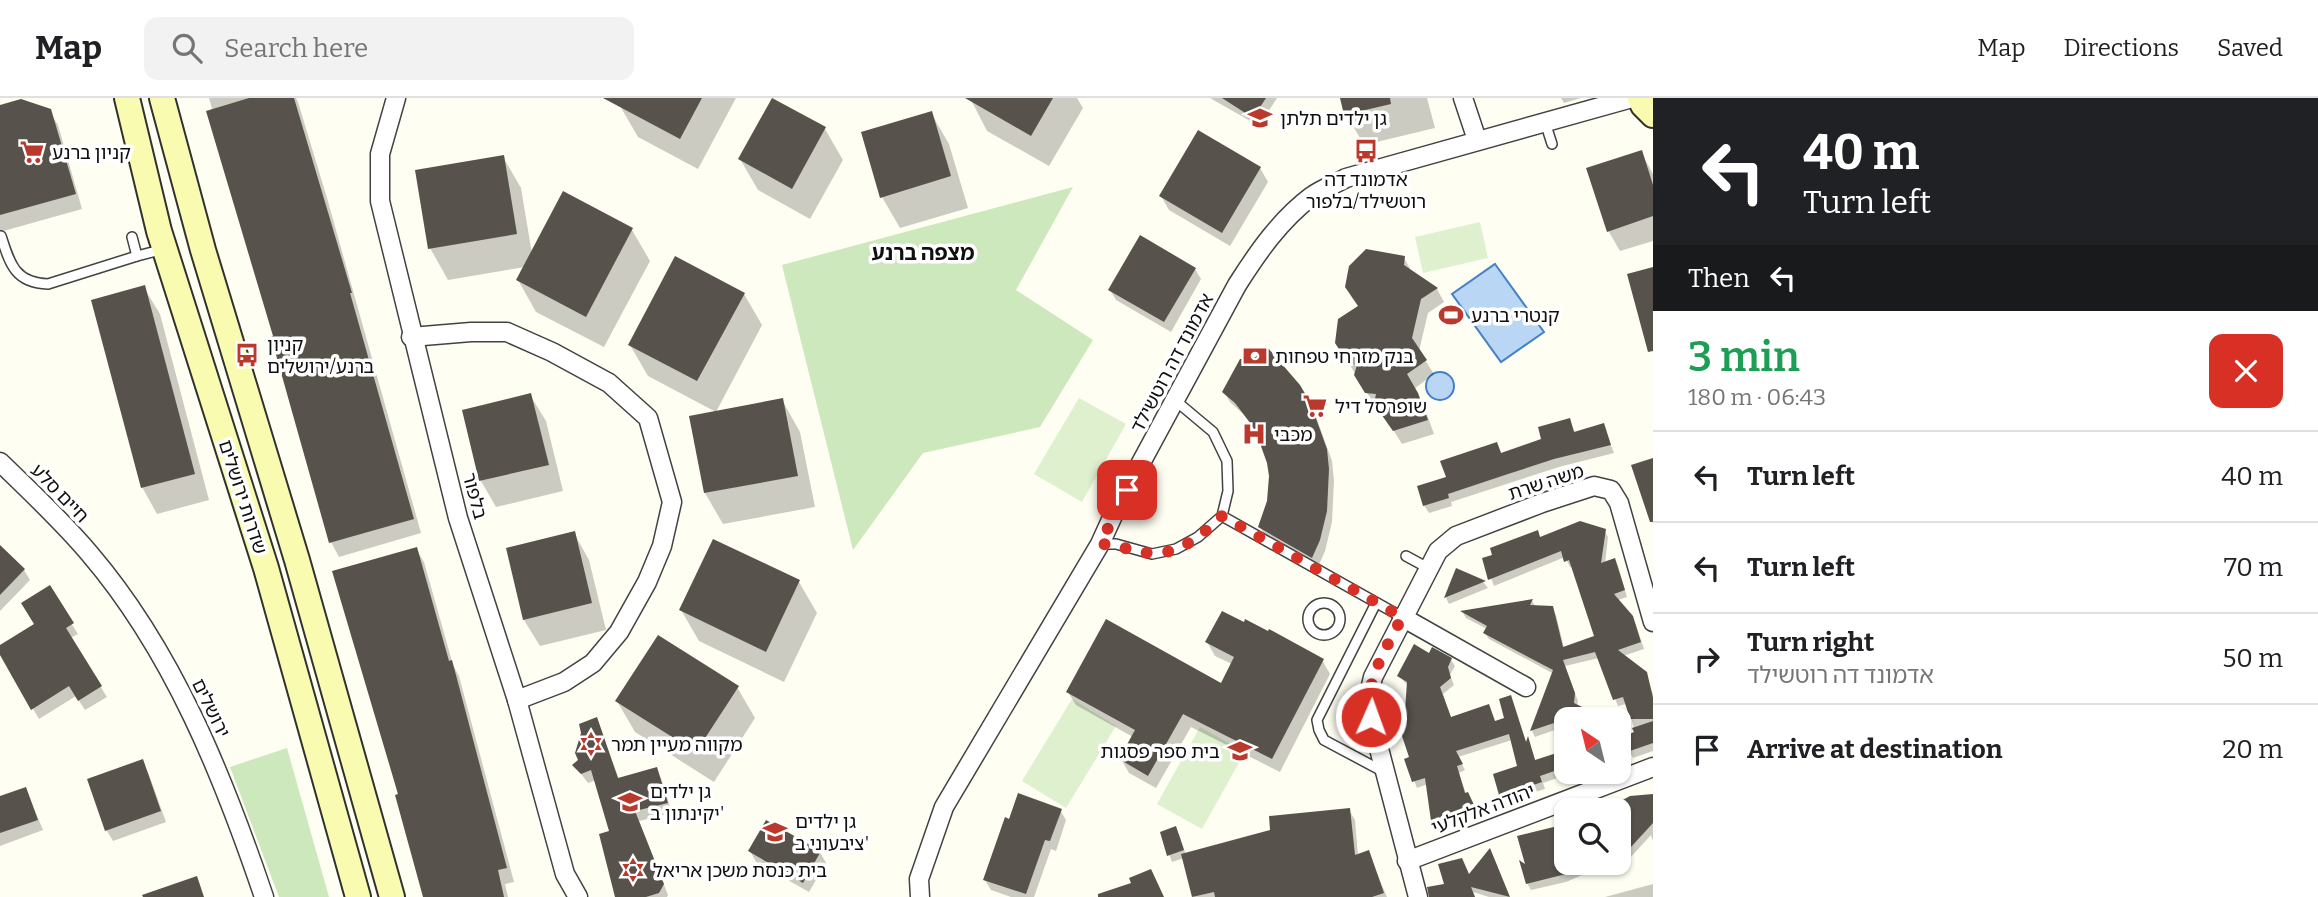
<!DOCTYPE html>
<meta charset="utf-8">
<style>
:root{--surface:#fff;--page:#f2f2f2;--text:#202124;--muted:#757577;--line:#e0e0e0}
body{margin:0;font-family:Bitter,"Noto Sans Hebrew",serif;background:var(--page);color:var(--text);height:100vh;display:flex;flex-direction:column;font-size:26px;white-space:nowrap}
*{box-sizing:border-box;margin:0}
p{font-size:23px;color:var(--muted)}
.icon{flex:none;width:38px;height:38px;fill:none;stroke:currentColor;stroke-width:2;stroke-linecap:round;stroke-linejoin:round}
.map{position:relative;flex:1;overflow:hidden}
.panel{display:flex;flex-direction:column;background:var(--surface);width:665px}
.panel>*{flex:none}
.banner{background:#202124;color:#fff;overflow:hidden}
.needle{width:46px;rotate:325deg}
.buttons{position:absolute;left:1554px;top:609px;display:grid;gap:14px}
.buttons a{display:grid;place-items:center;width:77px;height:77px;border-radius:14px;background:var(--surface);box-shadow:0 2px 5px #0004;font-size:35px}
.pin{position:absolute;display:grid;place-items:center;width:60px;height:60px;color:#fff;margin:-30px;border-radius:14px;box-shadow:0 4px 10px #0006}
.me{position:absolute;width:77px;margin:-38px;rotate:2deg;stroke-linejoin:round;filter:drop-shadow(0 0 5px #0008)}
.turn{display:flex;align-items:center;gap:24px;height:147px;padding:0 35px;font-size:32px}
.turn .icon{width:91px;height:91px;stroke-width:2.5}
.turn b{display:block;font-size:49px;line-height:60px}
.then{display:flex;align-items:center;height:66px;padding:0 35px;background:#0003;gap:14px;font-size:26px}
.round{display:grid;place-items:center;flex:none;width:74px;height:74px;border-radius:14px;background:var(--page)}
.head{display:flex;align-items:center;justify-content:space-between;height:119px;padding:0 35px}
h1{font-size:42px;font-weight:600;line-height:52px;color:#1e9e55}
ul{padding:0;list-style:none}
li{display:flex;align-items:center;gap:21px;height:91px;padding:0 35px;border-top:2px solid var(--line)}
li div{flex:1}
li b{display:block;font-size:26px}
li em{font-style:normal}
header{display:flex;align-items:center;gap:42px;box-sizing:border-box;height:98px;padding:0 35px;background:var(--surface);border-bottom:2px solid var(--line)}
header strong{font-size:33px}
nav{display:flex;gap:38px;margin-inline-start:auto;font-size:24px}
.search{width:490px;height:63px;background:var(--page);display:flex;align-items:center;gap:18px;box-sizing:border-box;padding:0 24px;border-radius:14px;color:var(--muted);font-size:26px}
main{display:flex;flex:1;min-height:0}
.map>svg:first-child{display:block}
</style>
<header>
<strong>Map</strong>
<div class="search"><svg class="icon" aria-label="search" viewBox="0 0 24 24"><circle cx="10" cy="10" r="6"/><path d="M15 15l6 6"/></svg>Search here</div>
<nav><a>Map</a><a>Directions</a><a>Saved</a></nav>
</header>
<main>
<div class="map">
<svg width="1653" height="799" viewBox="0 0 1653 799">
<rect width="100%" height="100%" fill="#fefef2"/>
<g fill="#cde8bc">
<polygon points="1073,89 1016,192 1093,242 1040,329 923,355 853,452 782,167"/>
<polygon points="287,650 329,799 279,799 230,669"/>
</g>
<g fill="#dff0ce">
<polygon points="1480,124 1488,160 1423,175 1415,139"/>
<polygon points="1079,300 1126,326 1082,404 1034,376"/>
<polygon points="1072,601 1116,628 1066,710 1022,683"/>
<polygon points="1200,629 1245,654 1202,731 1157,706"/>
</g>
<g fill="#b9d6f4" stroke="#4380c8" stroke-width="2">
<polygon points="1495,166 1544,234 1501,264 1452,196"/>
<circle cx="1440" cy="288" r="14"/>
</g>
<g fill="#0003">
<polygon points="209,0 296,0 298,4 327,100 421,435 339,459 331,444"/>
<polygon points="625,0 736,0 698,71 638,39 620,8"/>
<polygon points="970,0 1077,0 1083,10 1049,68 987,33"/>
<polygon points="1210,0 1277,0 1259,28"/>
<polygon points="1342,0 1427,0 1435,30 1364,47 1346,16"/>
<polygon points="1561,0 1581,0 1564,5"/>
<polygon points="0,9 49,13 58,27 82,111 0,134"/>
<polygon points="931,15 949,46 968,110 900,130 882,99"/>
<polygon points="825,31 843,62 810,121 758,92 740,61"/>
<polygon points="1641,54 1653,76 1653,143 1620,153 1609,134 1588,71"/>
<polygon points="503,59 521,90 532,156 632,132 650,163 604,249 536,214 518,182 525,169 448,182 430,150"/>
<polygon points="1260,70 1268,84 1230,148 1169,112 1161,98"/>
<polygon points="1404,160 1412,174 1437,191 1444,204 1428,215 1419,253 1434,276 1414,291 1425,311 1434,336 1402,346 1378,308 1375,308 1345,259 1359,210"/>
<polygon points="1195,171 1201,181 1171,234 1116,202 1110,192"/>
<polygon points="144,190 160,216 209,402 157,416 142,389"/>
<polygon points="744,196 762,227 716,314 648,278 630,247"/>
<polygon points="1224,294 1309,305 1315,316 1332,363 1334,383 1332,424 1325,453 1318,469 1266,439 1260,429 1269,404 1270,378 1268,364 1259,336 1243,316 1230,304"/>
<polygon points="530,297 546,323 563,393 496,409 481,383 464,313"/>
<polygon points="782,302 800,334 815,409 723,426 705,395 691,320"/>
<polygon points="1569,322 1576,336 1603,327 1614,355 1559,369 1451,404 1452,408 1429,415 1424,407 1448,380 1497,346 1502,357 1543,342"/>
<polygon points="1604,432 1608,439 1605,466 1615,462 1618,468 1627,499 1618,502 1636,527 1644,551 1623,558 1646,576 1653,596 1653,653 1633,660 1629,653 1636,635 1626,606 1618,608 1599,560 1565,568 1578,603 1577,608 1590,619 1589,621 1566,621 1566,628 1535,639 1532,633 1554,576 1489,541 1485,535 1487,531 1466,520 1463,515 1532,503 1536,509 1552,510 1556,517 1564,550 1596,539 1573,468 1570,469 1565,459 1494,488 1484,461 1541,441"/>
<polygon points="574,435 589,462 606,532 540,548 524,522 508,452"/>
<polygon points="416,451 424,464 453,567 459,578 514,784 505,786 508,799 426,799 366,579"/>
<polygon points="0,454 24,472 30,482 0,513"/>
<polygon points="1457,472 1484,485 1488,490 1449,506 1446,500"/>
<polygon points="799,484 817,515 784,584 699,543 681,512"/>
<polygon points="49,490 78,536 70,540 107,599 85,612 76,598 39,621 0,554 0,549 36,527"/>
<polygon points="1207,544 1322,562 1330,576 1280,674 1191,629 1156,690 1129,675 1121,661 1133,639 1076,607 1068,594 1221,588 1232,566 1215,558"/>
<polygon points="1430,557 1451,562 1455,568 1450,577 1454,587 1443,596 1451,620 1495,624 1506,621 1510,599 1527,646 1528,642 1536,664 1566,654 1566,674 1593,674 1594,678 1575,684 1571,675 1543,685 1545,691 1525,697 1527,703 1507,710 1495,677 1520,669 1512,642 1458,659 1465,672 1459,675 1466,696 1475,716 1437,729 1433,723 1428,686 1417,690 1406,662 1411,660 1407,614 1408,588 1399,578"/>
<polygon points="737,589 755,620 714,684 635,634 617,603"/>
<polygon points="596,621 619,681 656,671 661,680 672,715 639,723 668,797 667,799 617,799 611,734 596,682 588,685 575,668 580,662"/>
<polygon points="142,664 148,674 166,724 113,743 107,733 89,682"/>
<polygon points="26,691 43,732 0,748 0,700"/>
<polygon points="1653,697 1653,743 1651,737 1629,761 1619,764 1619,712 1607,712 1631,700"/>
<polygon points="1060,712 1066,722 1056,753 1051,751 1034,799 1011,799 991,792 985,782"/>
<polygon points="1349,712 1355,722 1358,758 1368,754 1387,799 1194,799 1184,760 1172,764 1162,735 1179,736 1186,757"/>
<polygon points="1565,724 1566,724 1566,765 1610,765 1566,784 1531,792 1527,785 1528,770 1566,728"/>
<polygon points="750,753 820,754 826,765 809,794 756,764"/>
<polygon points="1493,758 1509,799 1489,799 1473,794 1475,799 1444,799"/>
<polygon points="1653,786 1653,799 1605,799"/>
</g>
<g fill="#57524c">
<polygon points="249,0 294,0 352,195 350,195 414,421 329,445 271,239 273,238 206,13"/>
<polygon points="603,0 702,0 680,41"/>
<polygon points="772,0 826,29 792,91 738,61"/>
<polygon points="965,0 1053,0 1031,38"/>
<polygon points="1222,0 1266,0 1253,20"/>
<polygon points="1340,0 1390,0 1391,6 1344,17"/>
<polygon points="21,1 51,11 76,96 0,117 0,7"/>
<polygon points="932,13 951,78 880,100 861,34"/>
<polygon points="1198,32 1261,69 1222,135 1159,98"/>
<polygon points="1642,52 1653,87 1653,118 1607,134 1586,70"/>
<polygon points="504,57 517,136 428,151 415,72"/>
<polygon points="563,93 633,130 586,219 516,182"/>
<polygon points="1140,137 1196,170 1164,224 1108,192"/>
<polygon points="1366,151 1405,158 1404,167 1438,190 1421,201 1412,240 1427,262 1407,276 1418,295 1428,322 1393,333 1374,306 1376,296 1365,295 1354,277 1357,267 1348,265 1335,245 1338,221 1358,208 1345,189 1349,168"/>
<polygon points="675,158 745,195 697,283 628,247"/>
<polygon points="1653,169 1653,253 1648,254 1627,176"/>
<polygon points="145,187 195,376 141,390 91,202"/>
<polygon points="1268,250 1300,287 1310,304 1327,351 1329,371 1327,413 1320,442 1312,460 1258,429 1267,403 1269,378 1267,365 1257,337 1251,326 1235,305 1222,294 1240,261 1254,260"/>
<polygon points="531,295 549,367 479,383 462,312"/>
<polygon points="783,300 798,378 704,395 689,318"/>
<polygon points="1570,320 1574,334 1604,325 1611,347 1554,361 1508,376 1448,396 1449,400 1423,408 1417,388 1446,379 1440,363 1497,344 1501,355 1541,341 1538,329"/>
<polygon points="1653,360 1653,424 1650,424 1631,367"/>
<polygon points="1580,423 1606,431 1601,465 1615,460 1625,492 1614,496 1633,518 1641,544 1618,552 1647,574 1653,600 1653,621 1630,621 1623,599 1613,602 1595,554 1563,562 1575,595 1574,605 1607,621 1569,620 1530,633 1553,572 1483,535 1487,528 1460,513 1533,501 1530,507 1553,508 1563,549 1594,538 1569,462 1564,464 1561,453 1488,482 1482,460 1492,457 1490,450 1538,432 1540,439"/>
<polygon points="575,433 592,505 523,522 506,450"/>
<polygon points="713,441 800,482 766,554 679,512"/>
<polygon points="0,447 25,471 0,497"/>
<polygon points="417,449 449,563 452,562 507,770 498,772 504,799 423,799 395,697 398,696 332,473"/>
<polygon points="1456,470 1486,483 1444,500"/>
<polygon points="50,487 74,525 66,530 102,588 78,603 69,588 31,612 0,557 0,547 34,526 21,505"/>
<polygon points="1222,513 1244,524 1245,521 1268,533 1269,531 1324,561 1272,661 1183,616 1148,678 1119,661 1135,632 1066,594 1106,521 1221,585 1234,559 1205,544"/>
<polygon points="658,537 739,588 696,654 615,603"/>
<polygon points="1414,546 1429,555 1432,549 1452,560 1448,569 1451,580 1440,589 1451,619 1489,606 1495,623 1504,620 1499,601 1511,597 1526,644 1528,638 1535,662 1566,652 1566,669 1540,678 1542,684 1522,691 1524,696 1501,704 1493,676 1517,668 1509,636 1456,653 1463,666 1457,668 1465,695 1468,694 1475,709 1431,723 1425,680 1412,684 1404,661 1409,659 1395,617 1405,613 1407,584 1397,578"/>
<polygon points="597,619 618,680 657,669 668,705 635,713 664,786 659,795 646,799 615,799 599,736 609,733 591,672 581,676 572,667 578,662 575,655 581,635 579,626"/>
<polygon points="1653,623 1653,645 1627,654 1622,639 1634,634 1632,630"/>
<polygon points="143,661 161,713 105,733 87,681"/>
<polygon points="26,689 38,722 0,735 0,698"/>
<polygon points="1018,695 1062,711 1050,743 1045,742 1026,796 983,782 1005,719 1009,721"/>
<polygon points="1653,696 1653,725 1619,762 1619,704 1630,698"/>
<polygon points="1350,710 1355,757 1369,752 1384,795 1372,799 1215,799 1214,794 1192,799 1181,756 1270,732 1269,718"/>
<polygon points="766,722 821,753 803,785 748,753"/>
<polygon points="1566,726 1566,776 1526,786 1519,762 1525,766 1517,738"/>
<polygon points="1176,728 1184,752 1167,758 1160,734"/>
<polygon points="1490,750 1510,799 1471,789 1475,799 1429,799 1427,789 1444,786 1438,766 1462,760 1469,776"/>
<polygon points="1151,771 1164,799 1098,799 1098,796 1131,785 1129,780"/>
<polygon points="197,778 204,799 143,799 142,797"/>
</g>
<g fill="none" stroke-linecap="round" stroke-linejoin="round">
<g stroke="#424242" stroke-width="12">
<g id="lane">
<polyline points="1545,24 1552,46"/>
<path d="M1 138C10 166 15 185 48 186L137 158"/>
<polyline points="132,139 137,158 164,151"/>
<polyline points="1222,418 1402,519"/>
<polyline points="1100,446 1116,446 1152,456 1176,451 1198,439 1222,418 1228,393 1227,363 1213,334 1176,303"/>
<polyline points="1406,458 1428,470"/>
<polyline points="1376,505 1317,622 1319,632 1324,642 1384,674"/>
<circle cx="1324" cy="521" r="16"/>
</g>
</g>
<g stroke="#424242" stroke-width="21">
<g id="street">
<polyline points="396,0 380,56 380,103 458,420 517,602 565,776 578,799"/>
<polyline points="1463,0 1477,42"/>
<polyline points="411,239 471,234 507,234 552,254 609,285 648,320 672,404 662,448 647,484 619,534 593,565 564,584 517,602"/>
<path d="M0 364C30 393 62 423 89 455 173 553 223 678 264 799"/>
<polyline points="1402,519 1526,589"/>
<polyline points="1407,763 1653,669"/>
<path d="M920 799 919 781 944 709 1100 446 1116 411 1237 187C1258 154 1280 122 1312 98 1322 91 1335 86 1346 80L1632 0"/>
<polyline points="1418,799 1367,605 1373,579 1438,453 1456,438 1542,405 1594,388 1611,392 1619,405 1653,524"/>
</g>
</g>
<g stroke="#313131" stroke-width="28">
<g id="secondary">
<polyline points="127,0 159,133 266,470 358,799"/>
<polyline points="162,0 203,152 297,462 392,799"/>
<polyline points="1640,0 1643,7 1653,17"/>
</g>
</g>
<use href="#lane" stroke="#fff" stroke-width="9"/>
<use href="#street" stroke="#fff" stroke-width="18"/>
<use href="#secondary" stroke="#f9fbb0" stroke-width="24"/>
</g>
<g fill="none" stroke-linecap="round" stroke-linejoin="round">
<path stroke="#d93025" stroke-width="12" stroke-dasharray="0 21.6" d="M1127 392 1100 446C1118 446 1132 454 1150 455 1177 458 1204 436 1222 418L1402 519C1387 550 1363 584 1371 619"/>
</g>
<defs>
<g id="school-bare" transform="scale(1.89)"><path d="M0-5L7-2L0 1L-7-2ZM-4 1L0 2.5L4 1V4Q0 6-4 4Z" fill="#ba392d" stroke="#fff" stroke-width="2.5" paint-order="stroke"/></g>
<g id="bus-bare" transform="scale(1.89)"><path d="M-5-6H5V4H4V6H2V4H-2V6H-4V4H-5ZM-3.5-4V0h7V-4ZM-3.5 1.2v1.5H-2V1.2ZM2 1.2v1.5H3.5V1.2Z" fill="#ba392d" stroke="#fff" stroke-width="2.5" paint-order="stroke"/></g>
<g id="supermarket-bare" transform="scale(1.89)"><path d="M-6-5.5h2.5l.6 2H6L4.5 2H-2.5L-4.4-4H-6ZM-1.5 3.2a1.3 1.3 0 1 0 .1 0ZM3 3.2a1.3 1.3 0 1 0 .1 0Z" fill="#ba392d" stroke="#fff" stroke-width="2.5" paint-order="stroke"/></g>
<g id="stadium-bare" transform="scale(1.89)"><path d="M0-5a6.5 5 0 1 0 0 10a6.5 5 0 1 0 0-10ZM-3.5-1.8h7v3.6h-7Z" fill="#ba392d" stroke="#fff" stroke-width="2.5" paint-order="stroke"/></g>
<g id="bank-bare" transform="scale(1.89)"><path d="M-6-4H6V4H-6ZM0-2.3a2.3 2.3 0 1 0 0 4.6a2.3 2.3 0 1 0 0-4.6Z" fill="#ba392d" stroke="#fff" stroke-width="2.5" paint-order="stroke"/></g>
<g id="hospital-bare" transform="scale(1.89)"><path d="M-5-5h3v3.5h4V-5h3V5h-3V1.5h-4V5h-3Z" fill="#ba392d" stroke="#fff" stroke-width="2.5" paint-order="stroke"/></g>
<g id="synagogue-bare" transform="scale(1.89)"><path d="M0-6.5L5.6 3.2H-5.6ZM0 6.5L5.6-3.2H-5.6Z" fill="#ba392d" stroke="#fff" stroke-width="2.5" paint-order="stroke"/></g>
</defs>
<g fill-rule="evenodd">
<use href="#school-bare" x="1260" y="20"/>
<use href="#bus-bare" x="1366" y="53"/>
<use href="#supermarket-bare" x="32" y="54"/>
<use href="#stadium-bare" x="1451" y="217"/>
<use href="#bus-bare" x="247" y="257"/>
<use href="#bank-bare" x="1255" y="258"/>
<use href="#supermarket-bare" x="1315" y="308"/>
<use href="#hospital-bare" x="1254" y="336"/>
<use href="#synagogue-bare" x="591" y="646"/>
<use href="#school-bare" x="1240" y="653"/>
<use href="#school-bare" x="630" y="704"/>
<use href="#school-bare" x="775" y="734"/>
<use href="#synagogue-bare" x="633" y="772"/>
</g>
<g text-anchor="middle" dominant-baseline="central" stroke-width="7" stroke-linejoin="round" paint-order="stroke">
<g font-size="19" fill="#0f0f0f" stroke="#fff" text-anchor="start">
<text x="1280" y="20">גן ילדים תלתן</text>
<text x="52" y="54">קניון ברנע</text>
<text x="1366" y="81" text-anchor="middle">אדמונד דה<tspan x="1366" dy="22">רוטשילד/בלפור</tspan></text>
<text x="1471" y="217">קנטרי ברנע</text>
<text x="267" y="246">קניון<tspan x="267" dy="22">ברנע/ירושלים</tspan></text>
<text x="1275" y="258">בנק מזרחי טפחות</text>
<text x="1335" y="308">שופרסל דיל</text>
<text x="1274" y="336">מכבי</text>
<text x="611" y="646">מקווה מעיין תמר</text>
<text x="1220" y="653" text-anchor="end">בית ספר פסגות</text>
<text x="650" y="693">גן ילדים<tspan x="650" dy="22">יקינתון ב'</tspan></text>
<text x="795" y="723">גן ילדים<tspan x="795" dy="22">ציבעוני ב'</tspan></text>
<text x="653" y="772">בית כנסת משכן אריאל</text>
</g>
<g font-size="19" fill="#0f0f0f" stroke="#fff">
<text transform="translate(1172 265) rotate(-62)">אדמונד דה רוטשילד</text>
<text transform="translate(1546 384) rotate(-18)">משה שרת</text>
<text transform="translate(60 395) rotate(46)">חיים סלע</text>
<text transform="translate(475 398) rotate(75)">בלפור</text>
<text transform="translate(243 399) rotate(72)">שדרות ירושלים</text>
<text transform="translate(211 610) rotate(64)">ירושלים</text>
<text transform="translate(1483 711) rotate(-21)">יהודה אלקלעי</text>
</g>
<g font-size="21" font-weight="bold" fill="#0f0f0f" stroke="#fff">
<text x="923" y="155">מצפה ברנע</text>
</g>
</g>
</svg>
<div class="buttons">
<a><svg class="needle" viewBox="-14 -14 28 28"><path d="M0-13l5 13h-10z" fill="#e53935"/><path d="M0 13l5-13h-10z" fill="#757577"/></svg></a>
<a><svg class="icon" aria-label="search" viewBox="0 0 24 24"><circle cx="10" cy="10" r="6"/><path d="M15 15l6 6"/></svg></a>
</div>
<div class="pin" style="left:1127px;top:392px;background:#d93025"><svg class="icon" aria-label="arrive" viewBox="0 0 24 24"><path d="M6 21V4h12l-3 4 3 4H6"/></svg></div>
<svg class="me" style="left:1371px;top:619px" viewBox="-20 -20 40 40"><circle r="17" fill="#d93025" stroke="#fff" stroke-width="3"/><path d="M0-11L8 9 0 5-8 9z" fill="#fff"/></svg>
</div>
<section class="panel">
<div class="banner">
<div class="turn"><svg class="icon" aria-label="left" viewBox="0 0 24 24"><path d="M17 20v-9H6M10 6l-5 5 5 5"/></svg><div><b>40 m</b>Turn left</div></div>
<div class="then">Then<svg class="icon" aria-label="left" viewBox="0 0 24 24"><path d="M17 20v-9H6M10 6l-5 5 5 5"/></svg></div>
</div>
<div class="head"><div><h1>3 min</h1><p>180 m · 06:43</p></div><a class="round" style="background:#d93025;color:#fff"><svg class="icon" aria-label="close" viewBox="0 0 24 24"><path d="M6 6l12 12M18 6L6 18"/></svg></a></div>
<ul>
<li><svg class="icon" aria-label="left" viewBox="0 0 24 24"><path d="M17 20v-9H6M10 6l-5 5 5 5"/></svg><div><b>Turn left</b></div><em>40 m</em></li>
<li><svg class="icon" aria-label="left" viewBox="0 0 24 24"><path d="M17 20v-9H6M10 6l-5 5 5 5"/></svg><div><b>Turn left</b></div><em>70 m</em></li>
<li><svg class="icon" aria-label="right" viewBox="0 0 24 24"><path d="M7 20v-9h11M14 6l5 5-5 5"/></svg><div><b>Turn right</b><p>אדמונד דה רוטשילד</p></div><em>50 m</em></li>
<li><svg class="icon" aria-label="arrive" viewBox="0 0 24 24"><path d="M6 21V4h12l-3 4 3 4H6"/></svg><div><b>Arrive at destination</b></div><em>20 m</em></li>
</ul>
</section>
</main>
